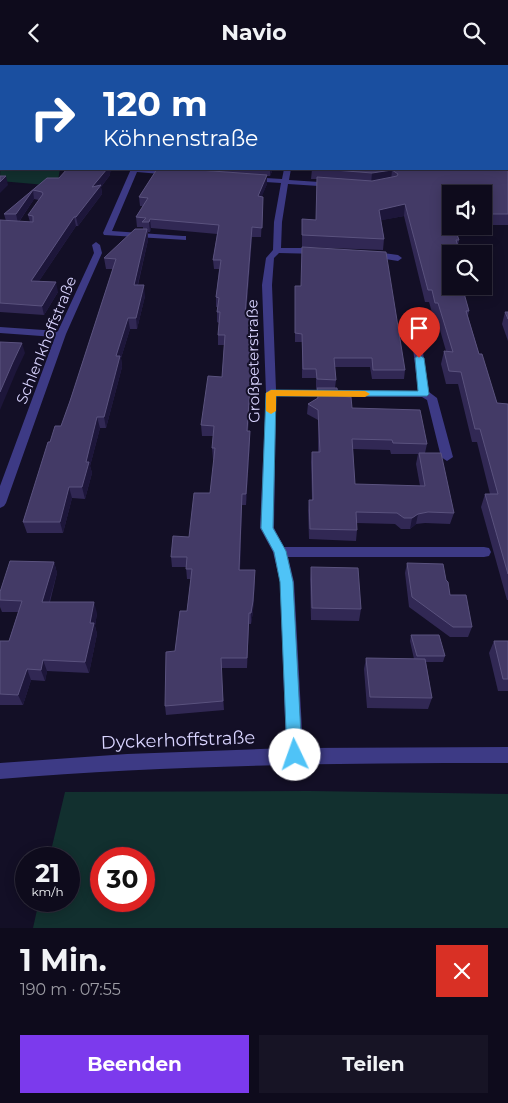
<!DOCTYPE html>
<html lang="de">
<meta charset="utf-8">
<style>
:root{--surface:#0e0b1c;--page:#171425;--text:#f1f3f6;--muted:#9b9ba3;--line:#2e2b3b;--accent:#7c3aed}
body{margin:0;font-family:Montserrat,sans-serif;background:var(--page);color:var(--text);height:100vh;display:flex;flex-direction:column;font-size:19px;white-space:nowrap}
*{box-sizing:border-box;margin:0}
p{font-size:16px;color:var(--muted)}
.icon{flex:none;width:28px;height:28px;fill:none;stroke:currentColor;stroke-width:2;stroke-linecap:round;stroke-linejoin:round}
.map{position:relative;height:863px;overflow:hidden}
.side{display:flex;flex-direction:column;background:var(--surface);flex:1}
.side>*{flex:none}
.guide{position:absolute;left:0px;top:0px;width:509px;height:105px;box-shadow:0 2px 12px #0003,0 0 0 1px var(--line);background:#1a4fa0;color:#fff;overflow:hidden}
.buttons{position:absolute;left:442px;top:120px;display:grid;gap:10px}
.buttons a{display:grid;place-items:center;width:50px;height:50px;border-radius:0px;background:var(--surface);box-shadow:0 2px 12px #0003,0 0 0 1px var(--line);font-size:25px}
.speed{position:absolute;left:15px;top:782px;display:flex;gap:10px;font-size:25px;font-weight:700;text-align:center}
.speed>*{display:grid;place-content:center;width:65px;height:65px;border-radius:50%;background:var(--surface);box-shadow:0 2px 12px #0003,0 0 0 1px var(--line);line-height:1}
.speed small{font-size:12px;font-weight:400}
.speed .limit{border:8px solid #d22;background:#fff;color:#111}
.pin{position:absolute;display:grid;place-items:center;width:42px;height:42px;color:#fff;margin:-51px -21px;border-radius:50% 50% 50% 0;rotate:-45deg;box-shadow:0 0 5px #0007}
.pin .icon{rotate:45deg}
.me{position:absolute;width:55px;margin:-28px;rotate:357deg;stroke-linejoin:round;filter:drop-shadow(0 0 4px #0008)}
.turn{display:flex;align-items:center;gap:18px;height:105px;padding:0 20px;font-size:22px}
.turn .icon{width:65px;height:65px;stroke-width:2.5}
.turn b{display:block;font-size:35px;line-height:42px}
.round{display:grid;place-items:center;flex:none;width:52px;height:52px;border-radius:0px;background:var(--page)}
.headline{display:flex;align-items:center;justify-content:space-between;height:85px;padding:0 20px}
h1{font-size:30px;font-weight:700;line-height:38px}
.button{display:flex;gap:10px;margin-top:auto;padding:10px 20px}
.button a{flex:1;height:58px;border-radius:0px;background:var(--accent);color:#fff;font-size:20px;font-weight:700;line-height:58px;text-align:center}
.button a+a{background:var(--page);color:var(--text)}
header{display:flex;justify-content:space-between;align-items:center;height:65px;padding:0 20px;background:var(--surface);font-size:22px;font-weight:700}
.map>svg:first-child{display:block}
</style>
<header><svg class="icon" aria-label="back" viewBox="0 0 24 24"><path d="M15 5l-7 7 7 7"/></svg>Navio<svg class="icon" aria-label="search" viewBox="0 0 24 24"><circle cx="10" cy="10" r="6"/><path d="M15 15l6 6"/></svg></header>
<div class="map">
<svg width="508" height="863" viewBox="0 0 508 863">
<rect width="100%" height="100%" fill="#130f26"/>
<g fill="#12302f" fill-rule="evenodd">
<polygon points="1,82 1,104 60,104 57,121 0,116"/>
<path d="M309 726 508 729V863H33L39 836H69V794H49L65 727ZM101 794H144V836H101Z"/>
</g>
<g fill="none" stroke-linecap="round" stroke-linejoin="round">
<g fill="#3d3a85" fill-rule="evenodd">
<polygon points="375,0 381,0 382,1 376,1"/>
<polygon points="131,104 172,106 176,108 172,110 137,107 112,166 183,171 186,171 186,175 104,170 103,168"/>
<path d="M284 104H291L289 115 334 118 338 120 334 122 288 119 282 157 281 183H319L323 186 319 189 279 188 274 193 272 220 276 325 418 326 410 257 412 255H418L429 327 437 333 453 392 447 396 441 392 427 335 422 332 276 331 274 463 284 482H484L489 483 491 487 489 491 484 492H288L294 517 303 683 508 682V698C338 698 169 700 0 714V698L127 689 286 683 280 517 273 487 260 463 266 328 262 220 266 193 273 185 274 157 281 118 251 116 247 114 251 112 282 114Z"/>
<polygon points="96,177 100,180 102,188 66,269 6,438 4,441 0,443 0,421 55,272 0,268 0,262 58,266 94,188 92,180"/>
<polygon points="369,186 398,190 402,193 398,196 366,191 366,187"/>
</g>
</g>
<g fill="#312854" fill-rule="evenodd">
<polygon points="393,0 508,0 508,160 488,160 484,149 484,129 451,129 451,147 449,147 459,175 458,180 460,188 460,189 451,189 469,246 468,251 479,289 497,338 508,339 508,535 507,535 481,442 485,429 490,429 477,377 472,377 458,319 446,319 441,299 444,286 446,286 436,251 433,251 429,237 425,237 404,151 381,155 384,174 383,185 302,182 302,154 316,155 317,114 311,114 312,104 508,104 508,1 394,1"/>
<polygon points="157,104 273,104 270,111 267,111 267,119 261,132 263,132 261,172 252,172 246,251 252,262 251,284 257,294 256,317 251,317 248,366 250,377 246,440 242,440 240,505 255,516 253,546 251,559 249,559 247,603 221,603 224,645 166,650 165,641 175,586 187,546 191,514 187,514 186,502 172,502 171,492 189,472 210,428 214,394 213,394 212,383 213,371 202,371 201,360 222,312 224,280 218,280 218,270 219,258 217,257 217,242 216,242 216,232 219,204 214,204 213,195 217,169 151,163 150,167 148,167 148,175 138,220 145,231 137,264 130,264 121,293 122,302 106,363 100,363 90,401 92,408 85,434 72,433 63,468 27,468 23,457 50,377 61,361 70,336 113,204 106,204 104,193 143,164 143,162 137,162 136,152 143,141 140,141 139,132"/>
<path d="M110 108V110L101 122 102 129 78 161H76L39 216 58 227 44 250 0 247V155L6 156 4 149 47 113H59ZM34 134 39 135 28 150 30 157H19Z"/>
<path d="M295 221H301L405 305 404 314H372L370 302H335L336 315 335 323 338 331 352 343 427 379 425 388 454 448 450 459 425 458 416 459 410 464H401L395 459 357 458V465L356 476 309 474 308 446 309 435H312L311 397 312 387H318V355L307 349 308 339 317 334V323H316V313H302V277H295ZM353 384 390 385 391 389H418L416 399 420 421 355 419Z"/>
<polygon points="505,247 508,247 508,276 502,259"/>
<polygon points="54,497 57,508 50,537 97,548 95,561 97,569 89,608 47,606 45,616 31,615 23,640 0,640 0,576 9,576 18,547 2,547 0,542 0,527"/>
<polygon points="407,498 446,515 450,530 472,562 468,572 450,572 409,542 405,508"/>
<polygon points="311,502 361,544 359,556 311,555 310,514"/>
<polygon points="411,570 445,591 443,597 426,597 432,633 428,644 367,643 364,604 366,593 414,594 410,576"/>
<polygon points="494,576 508,576 508,626 498,626 489,588"/>
</g>
<g fill="#1d163a">
<polygon points="1,54 1,62 0,63 0,55"/>
<polygon points="107,104 113,104 110,108 110,110 101,122 102,129 78,161 76,152 92,122"/>
<polygon points="270,104 273,104 270,111"/>
<polygon points="392,105 391,116 371,119 372,108"/>
<polygon points="267,110 267,119 258,141 258,131"/>
<polygon points="6,111 8,120 0,128 0,117"/>
<polygon points="33,125 34,134 18,158 16,149"/>
<polygon points="405,139 404,151 378,156 379,145"/>
<polygon points="74,152 76,161 33,225 31,216"/>
<polygon points="150,154 151,163 150,167 149,157"/>
<polygon points="252,162 252,172 245,262 245,251"/>
<polygon points="147,164 148,175 135,231 134,220"/>
<polygon points="56,217 58,227 44,250 42,241"/>
<polygon points="144,220 145,231 137,264 136,253"/>
<polygon points="128,253 130,264 121,293 122,302 106,363 104,352 116,291"/>
<polygon points="22,278 25,288 16,307 0,345 0,327 13,297"/>
<polygon points="251,306 251,317 247,377 247,366"/>
<polygon points="97,352 100,363 90,401 92,408 85,434 82,422 86,397"/>
<polygon points="250,366 250,377 246,440 246,429"/>
<polygon points="69,422 72,433 63,468 60,457"/>
<polygon points="242,429 242,440 239,515 239,505"/>
<polygon points="418,449 416,459 410,464 412,453"/>
<polygon points="54,497 57,508 46,548 42,537"/>
<polygon points="255,505 253,546 251,559 251,548"/>
<polygon points="94,537 97,548 95,561 97,569 89,608 85,597 90,558"/>
<polygon points="43,595 47,606 45,616 41,605"/>
<polygon points="27,604 31,615 23,640 18,630"/>
</g>
<g fill="#433a66" stroke="#5a527e">
<polygon points="0,0 112,0 111,1 1,1 1,54 0,55 0,22 1,22 1,16 0,16"/>
<polygon points="400,0 508,0 508,93 508,1 401,1"/>
<polygon points="508,94 508,149 491,149 486,136 484,136 484,129 451,129 451,136 446,136 451,152 451,161 454,161 459,175 456,175 460,188 456,189 451,189 451,221 462,221 469,246 466,246 479,289 482,289 497,338 508,339 508,509 485,429 498,429 480,364 475,364 461,307 449,306 444,286 453,287 438,238 435,238 432,225 428,225 405,139 379,145 384,174 302,170 302,154 316,155 317,112 372,116 397,111 398,109 392,105 372,108 322,104 508,104"/>
<polygon points="67,104 107,104 92,122 101,120 76,152 74,152 31,216 56,217 42,241 0,238 0,155 33,157 33,151 28,150 43,129 42,127 33,125 16,149 4,149 47,113 59,113"/>
<polygon points="157,104 185,104 267,110 258,131 263,132 262,163 252,162 245,251 252,251 251,284 257,284 256,306 251,306 247,366 250,366 246,429 242,429 239,505 255,505 253,536 251,548 249,548 247,593 221,593 223,636 165,641 166,587 175,586 180,546 187,546 192,504 186,504 187,492 171,492 173,471 189,472 194,428 210,428 215,383 212,383 214,361 201,360 208,311 222,312 225,270 218,270 220,247 217,247 219,233 216,232 221,195 213,195 219,160 150,154 149,157 142,157 146,153 136,152 148,133 139,132"/>
<polygon points="0,111 6,111 0,117"/>
<polygon points="135,164 147,164 134,220 144,220 136,253 128,253 116,291 120,291 104,352 97,352 86,397 89,397 82,422 69,422 60,457 23,457 48,377 50,377 55,361 61,361 70,336 116,194 104,193"/>
<polygon points="302,182 386,187 405,305 373,305 372,293 334,293 336,315 317,314 316,304 303,304 302,269 295,268 295,221 301,221"/>
<polygon points="505,247 508,247 508,254"/>
<polygon points="0,277 22,278 13,297 0,327"/>
<polygon points="317,323 337,323 338,331 351,332 352,343 420,345 427,379 393,378 392,375 352,374 355,419 425,421 419,388 441,388 454,448 428,447 418,449 412,453 404,453 397,448 356,447 357,465 310,464 309,435 313,435 312,387 320,387 318,345 308,339 318,333"/>
<polygon points="10,496 54,497 42,537 94,537 90,558 94,558 85,597 43,595 41,605 27,604 18,630 0,629 0,576 9,576 22,536 0,535 0,527"/>
<polygon points="407,498 443,499 446,515 448,517 450,530 466,530 472,562 453,562 412,532"/>
<polygon points="311,502 358,503 361,544 312,543"/>
<polygon points="411,570 439,570 445,591 417,591"/>
<polygon points="494,576 508,576 508,614 503,614"/>
<polygon points="366,593 425,594 432,633 370,632"/>
</g>
<polygon fill="#4fc3f7" stroke="#337fa1" points="419,290 424,293 429,329 427,331 276,331 273,463 286,486 293,517 302,690 300,695 295,697 289,695 287,690 280,517 274,487 261,463 266,328 271,325 418,326 415,293"/>
<polygon fill="#f59e0b" points="271,325 365,326 370,329 365,332 276,331 276,346 271,349 266,346 266,328"/>
<g text-anchor="middle" dominant-baseline="central" stroke-width="4" stroke-linejoin="round" paint-order="stroke">
<g font-size="15" fill="#d9d4ff" stroke="#130f26">
<text transform="translate(46 275) rotate(-68)">Schlenkhoffstraße</text>
<text transform="translate(253 296) rotate(-91)">Großpeterstraße</text>
</g>
<g font-size="18" fill="#d9d4ff" stroke="#130f26">
<text transform="translate(178 675) rotate(-2)">Dyckerhoffstraße</text>
</g>
</g>
</svg>
<div class="buttons">
<a><svg class="icon" aria-label="sound" viewBox="0 0 24 24"><path d="M4 9h4l5-4v14l-5-4H4zM17 9q2 3 0 6"/></svg></a>
<a><svg class="icon" aria-label="search" viewBox="0 0 24 24"><circle cx="10" cy="10" r="6"/><path d="M15 15l6 6"/></svg></a>
</div>
<div class="speed"><div>21<small>km/h</small></div><div class="limit">30</div></div>
<div class="pin" style="left:419px;top:293px;background:#d93025"><svg class="icon" aria-label="arrive" viewBox="0 0 24 24"><path d="M6 21V4h12l-3 4 3 4H6"/></svg></div>
<svg class="me" style="left:295px;top:690px" viewBox="-20 -20 40 40"><circle r="19" fill="#fff"/><path d="M0-13L10 11 0 6-10 11z" fill="#4fc3f7"/></svg>
<div class="guide">
<div class="turn"><svg class="icon" aria-label="right" viewBox="0 0 24 24"><path d="M7 20v-9h11M14 6l5 5-5 5"/></svg><div><b>120 m</b>Köhnenstraße</div></div>
</div>
</div>
<section class="side">
<div class="headline"><div><h1>1 Min.</h1><p>190 m · 07:55</p></div><a class="round" style="background:#d93025;color:#fff"><svg class="icon" aria-label="close" viewBox="0 0 24 24"><path d="M6 6l12 12M18 6L6 18"/></svg></a></div>
<div class="button"><a>Beenden</a><a>Teilen</a></div>
</section>
